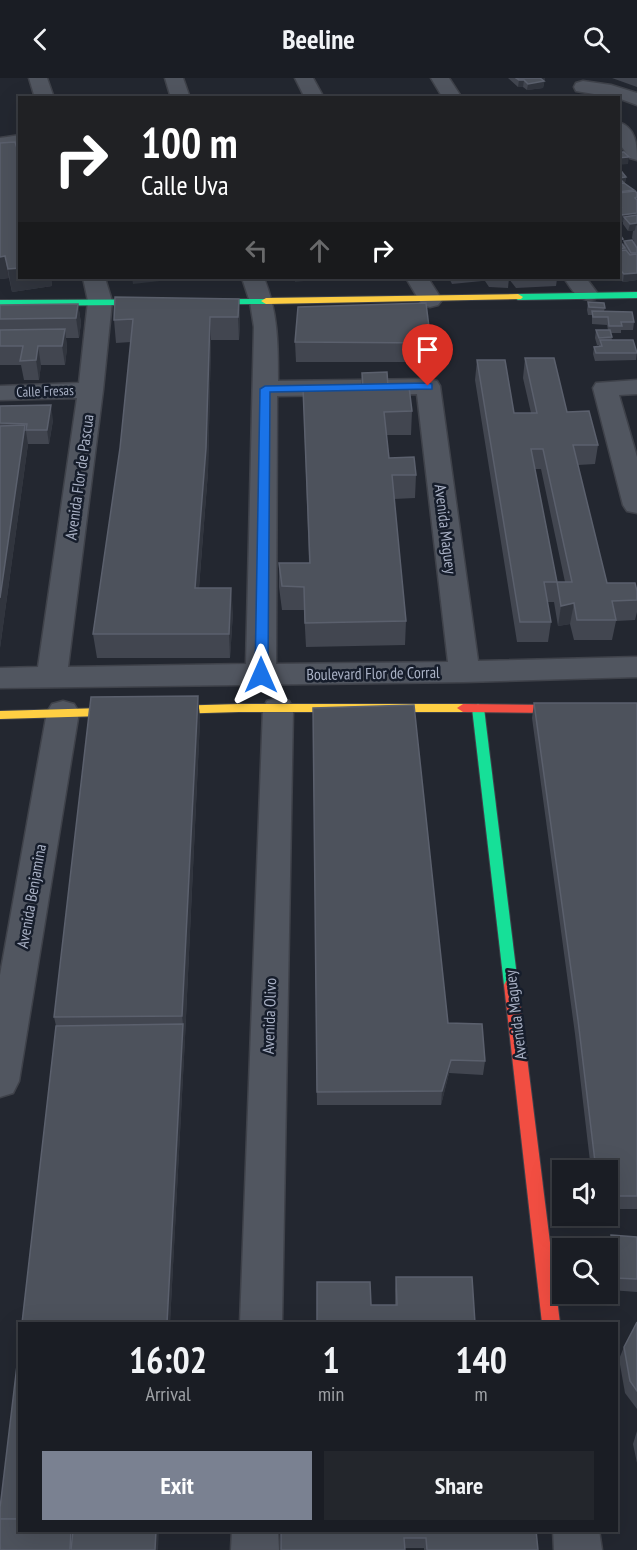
<!DOCTYPE html>
<style>
:root{--surface:#1a1d24;--page:#23262c;--text:#f1f3f6;--muted:#9fa2a6;--line:#383b41;--accent:#7a8191}
body{margin:0;font-family:"PT Sans Narrow",sans-serif;background:var(--page);color:var(--text);height:100vh;display:flex;flex-direction:column;font-size:22px;white-space:nowrap}
*{box-sizing:border-box;margin:0}
p{font-size:20px;color:var(--muted)}
.icon{flex:none;width:33px;height:33px;fill:none;stroke:currentColor;stroke-width:2;stroke-linecap:round;stroke-linejoin:round}
.map{position:relative;flex:1;overflow:hidden}
.drawer{position:absolute;left:18px;top:1244px;width:600px;height:210px;display:flex;flex-direction:column;background:var(--surface);border-radius:0px;box-shadow:0 6px 24px #0002,0 0 0 2px var(--line)}
.drawer>*{flex:none}
.guide{position:absolute;left:18px;top:18px;width:602px;height:183px;border-radius:0px;box-shadow:0 6px 24px #0002,0 0 0 2px var(--line);background:#202124;color:#fff;overflow:hidden}
.buttons{position:absolute;left:552px;top:1082px;display:grid;gap:12px}
.buttons a{display:grid;place-items:center;width:66px;height:66px;border-radius:0px;background:var(--surface);box-shadow:0 6px 24px #0002,0 0 0 2px var(--line);font-size:30px}
.pin{position:absolute;display:grid;place-items:center;width:51px;height:51px;color:#fff;margin:-62px -26px;border-radius:50% 50% 50% 0;rotate:-45deg;box-shadow:0 0 6px #0007}
.pin .icon{rotate:45deg}
.me{position:absolute;width:66px;margin:-33px;rotate:0deg;stroke-linejoin:round;filter:drop-shadow(0 0 4px #0008)}
.turn{display:flex;align-items:center;gap:21px;height:126px;padding:0 24px;font-size:27px}
.turn .icon{width:78px;height:78px;stroke-width:2.5}
.turn b{display:block;font-size:42px;line-height:51px}
.lanes{display:flex;align-items:center;height:57px;padding:0 24px;background:#0003;justify-content:center;gap:30px;direction:ltr}
.lanes .off{opacity:.35}
.eta{display:flex;justify-content:space-evenly;align-items:center;height:102px;text-align:center}
.eta b{font-size:36px;font-weight:700;line-height:42px}
.button{display:flex;gap:12px;margin-top:auto;padding:12px 24px}
.button a{flex:1;height:69px;border-radius:0px;background:var(--accent);color:#fff;font-size:24px;font-weight:700;line-height:69px;text-align:center}
.button a+a{background:var(--page);color:var(--text)}
header{display:flex;justify-content:space-between;align-items:center;height:78px;padding:0 24px;background:var(--surface);font-size:27px;font-weight:700}
.map>svg:first-child{display:block}
</style>
<header><svg class="icon" aria-label="back" viewBox="0 0 24 24"><path d="M15 5l-7 7 7 7"/></svg>Beeline<svg class="icon" aria-label="search" viewBox="0 0 24 24"><circle cx="10" cy="10" r="6"/><path d="M15 15l6 6"/></svg></header>
<div class="map">
<svg width="637" height="1472" viewBox="0 0 637 1472">
<rect width="100%" height="100%" fill="#232730"/>
<g fill="none" stroke-linecap="round" stroke-linejoin="round">
<g stroke="#3f424a" stroke-width="3">
<g id="street">
<polygon points="29,0 47,0 54,20 35,20"/>
<polygon points="165,0 183,0 190,20 171,20"/>
<polygon points="295,0 313,0 324,20 305,20"/>
<polygon points="431,0 449,0 462,20 443,20"/>
<polygon points="583,3 611,7 637,15 637,27 618,20 576,13 574,9 576,5"/>
<path d="M618 44C636 49 637 67 637 82L630 80 618 64Z"/>
<polygon points="20,57 20,69 0,72 0,60"/>
<path d="M83 200H105L112 223 103 312 68 589 246 586 254 249 250 224 242 200H264C278 234 278 266 278 303L428 301 437 303 440 308 478 583 637 579V599L464 604 0 610V590L38 589 77 320 0 322V308L79 305 88 223ZM417 316 448 584 276 586 277 318Z"/>
<polygon points="406,200 428,200 442,222 438,227 430,229 422,227"/>
<path d="M564 200H586L598 216 595 221C578 225 573 213 564 200Z"/>
<polygon points="637,302 637,316 619,317 637,379 637,435 627,433 623,427 593,310 596,305"/>
<polygon points="278,620 289,623 293,631 282,1245 240,1245 263,631 267,623"/>
<polygon points="63,623 74,626 79,634 19,1003 13,1015 0,1019 0,897 47,634 52,626"/>
<polygon points="232,1452 278,1452 279,1472 231,1472"/>
<polygon points="553,1452 599,1452 602,1472 554,1472"/>
</g>
</g>
<g stroke="#3f424a" stroke-width="2">
<g id="fast">
<polygon points="637,214 637,220 518,222 513,219 518,216"/>
<polygon points="269,221 271,223 266,226 0,228 0,222"/>
<polygon points="478,626 484,630 518,907 516,911 511,913 506,911 504,907 472,630"/>
</g>
</g>
<g stroke="#3f424a" stroke-width="2">
<g id="slow">
<polygon points="518,216 523,219 521,221 266,226 261,223 266,220"/>
<polygon points="239,626 463,626 469,630 463,634 239,634 0,641 0,633"/>
</g>
</g>
<g stroke="#3f424a" stroke-width="2">
<g id="jam">
<polygon points="463,626 637,628 637,636 463,634 457,630"/>
<polygon points="511,901 516,903 518,907 560,1245 542,1245 504,907 506,903"/>
</g>
</g>
<use href="#street" fill="#515660" fill-rule="evenodd"/>
<use href="#fast" fill="#16e098" fill-rule="evenodd"/>
<use href="#slow" fill="#ffcf43" fill-rule="evenodd"/>
<use href="#jam" fill="#f24e42" fill-rule="evenodd"/>
</g>
<g fill="#424650" fill-rule="evenodd">
<polygon points="508,0 545,0 543,10 527,12 523,9 518,9"/>
<polygon points="612,0 637,0 637,9"/>
<polygon points="0,65 20,200 51,200 52,208 12,214 9,200 0,201"/>
<polygon points="618,89 626,99 625,105 637,115 637,202 623,204 618,198 618,154 623,168 624,163 634,165 634,163 632,160 633,153 635,152 628,153 623,146 623,144 621,144 618,140"/>
<polygon points="449,200 482,200 482,203 452,206"/>
<polygon points="483,200 509,200 508,210 489,209"/>
<polygon points="509,200 556,200 557,201 556,208 516,210 509,201"/>
<polygon points="239,221 240,244 239,262 211,262 208,394 199,510 233,534 230,580 97,580 93,556 120,370 131,264 116,265 114,242"/>
<polygon points="588,224 605,230 604,233 634,244 633,252 621,252 621,255 611,255 612,262 637,274 636,282 595,283 593,276 594,269 599,268 599,267 597,267 595,260 596,252 608,252 607,247 592,246 592,237 588,237 587,232"/>
<polygon points="78,226 81,245 79,260 66,260 67,270 65,287 41,287 39,302 24,302 21,287 0,287 0,227"/>
<polygon points="295,264 431,265 430,284 296,284"/>
<path d="M525 280 567 334 598 367 595 386 578 387 607 505 637 513V534L635 542 616 543 612 562H574L570 546 558 548 554 524H547L551 544 548 564H517L475 302 477 282 514 335H531L523 300ZM535 391H541L565 504H557Z"/>
<polygon points="362,295 388,309 412,333 411,357 386,357 389,380 416,397 415,420 394,421 406,543 405,567 306,569 304,532 282,532 279,509 279,485 309,485 303,310 361,309"/>
<polygon points="0,328 53,342 49,366 28,366 0,570"/>
<polygon points="198,618 200,642 185,960 170,1245 22,1245 56,948 54,939"/>
<polygon points="534,625 637,625 637,1131 608,1131 608,1092 591,1092 575,956 532,640"/>
<polygon points="313,630 448,945 485,983 483,997 449,995 441,1027 317,1027"/>
<polygon points="611,1157 637,1159 637,1214 610,1212 608,1170"/>
<polygon points="396,1199 475,1245 371,1227 395,1227 395,1211"/>
<polygon points="637,1244 637,1331 625,1315 619,1281 624,1269"/>
<polygon points="637,1353 637,1385 633,1366"/>
<polygon points="281,1452 536,1452 538,1472 424,1472 424,1470 405,1470"/>
</g>
<g fill="#31353e">
<polygon points="539,0 545,0 543,10 527,12 528,6"/>
<polygon points="519,2 524,2 523,9 518,9"/>
<polygon points="629,79 628,86 618,87 618,80"/>
<polygon points="626,99 624,106 618,111 618,104 619,100"/>
<polygon points="637,135 637,142 624,139 623,144 621,144 622,137"/>
<polygon points="637,145 637,148 636,147 635,152 628,153 630,146"/>
<polygon points="5,178 9,200 0,201 0,179"/>
<polygon points="20,190 20,200 51,200 52,208 12,214 8,191"/>
<polygon points="637,195 637,202 623,204 624,196"/>
<polygon points="132,200 186,200 133,206"/>
<polygon points="295,200 331,200 295,204"/>
<polygon points="239,221 240,244 239,262 238,239"/>
<polygon points="78,226 81,245 79,260 76,240"/>
<polygon points="210,239 211,262 208,394 197,534 195,510"/>
<polygon points="65,251 67,270 65,287 62,268"/>
<polygon points="38,268 41,287 39,302 36,282"/>
<polygon points="51,327 53,342 49,366 47,352"/>
<polygon points="25,347 28,366 0,570 0,520"/>
<polygon points="231,510 233,534 230,580 229,556"/>
<polygon points="574,525 570,546 558,548 561,528"/>
<polygon points="198,618 200,642 185,960 170,1245 167,1245 183,946 182,938"/>
<polygon points="451,982 449,995 441,1027 442,1013"/>
<polygon points="71,1452 76,1452 76,1472 70,1472"/>
<polygon points="156,1452 159,1452 158,1472 155,1472"/>
</g>
<g fill="#4d525c" stroke="#5b606d" stroke-width="1.5">
<polygon points="516,0 540,0 544,3 528,6 524,2 519,2"/>
<polygon points="15,64 20,80 20,190 8,191 5,178 0,179 0,65"/>
<polygon points="618,74 624,74 629,79 618,80"/>
<polygon points="618,89 626,99 619,100 623,104 618,104"/>
<polygon points="624,105 634,112 618,114 618,106"/>
<polygon points="635,113 637,115 637,119 635,120 637,122 637,135 622,137 618,131 618,129 621,129 618,125 618,115"/>
<polygon points="637,137 637,145 630,146 624,139"/>
<polygon points="618,154 623,161 619,162 625,170 618,171"/>
<polygon points="632,162 637,170 637,175 631,175 624,163"/>
<polygon points="626,172 630,177 636,176 637,177 637,195 624,196 618,190 618,173"/>
<polygon points="515,200 556,200 557,201 517,202"/>
<polygon points="115,219 239,221 238,239 210,239 206,370 195,510 231,510 229,556 93,556 120,370 133,241 114,242"/>
<polygon points="588,224 604,225 605,230 589,229"/>
<polygon points="426,225 431,265 295,264 298,229"/>
<polygon points="78,226 76,240 0,241 0,227"/>
<polygon points="592,233 632,234 634,244 621,244 622,248 609,248 608,239 593,239"/>
<polygon points="65,251 62,268 38,268 36,282 20,283 23,268 0,268 0,252"/>
<polygon points="596,252 610,252 612,259 599,260"/>
<polygon points="600,262 633,262 637,275 596,275 594,269 602,268"/>
<polygon points="525,280 554,280 567,334 589,333 598,367 573,367 607,505 635,505 637,513 637,522 612,523 616,542 577,542 574,525 561,528 557,504 572,504 543,371 531,371 557,504 544,504 551,544 520,544 477,282 505,282 514,335 537,335"/>
<polygon points="387,294 388,309 409,309 412,333 384,334 389,380 414,379 416,397 392,397 406,543 305,545 304,509 282,508 279,485 310,485 303,310 363,309 362,295"/>
<polygon points="51,327 47,352 26,352 27,346 0,345 0,328"/>
<polygon points="25,347 0,520 0,348"/>
<polygon points="198,618 182,938 54,939 91,619"/>
<polygon points="534,625 637,625 637,1118 608,1118 608,1092 596,1092 578,942"/>
<polygon points="414,627 448,945 482,946 485,983 451,982 442,1013 317,1014 313,630"/>
<polygon points="183,946 167,1245 22,1245 56,948"/>
<polygon points="611,1157 637,1159 637,1201 614,1200"/>
<polygon points="396,1199 472,1199 475,1245 317,1245 317,1204 370,1204 371,1227 397,1227"/>
<polygon points="637,1244 637,1313 630,1303 624,1269"/>
<polygon points="20,1262 20,1441 0,1441 0,1430"/>
<polygon points="0,1441 20,1441 20,1452 71,1452 70,1472 0,1472"/>
<polygon points="73,1452 156,1452 155,1472 71,1472"/>
<polygon points="281,1452 536,1452 538,1472 427,1472 426,1460 404,1460 405,1472 281,1472"/>
</g>
<polygon fill="#1a73e8" stroke="#114b97" stroke-width="1.5" points="428,305 432,306 432,311 270,314 268,597 261,601 257,600 255,597 260,311 265,308"/>
<g text-anchor="middle" dominant-baseline="central" stroke-width="5" stroke-linejoin="round" paint-order="stroke">
<g font-size="14" fill="#a9b1c5" stroke="#161d2b">
<text transform="translate(45 313) rotate(-2)">Calle Fresas</text>
</g>
<g font-size="16" fill="#a9b1c5" stroke="#161d2b">
<text transform="translate(79 399) rotate(-82)">Avenida Flor de Pascua</text>
<text transform="translate(446 451) rotate(83)">Avenida Maguey</text>
<text transform="translate(373 595) rotate(-1)">Boulevard Flor de Corral</text>
<text transform="translate(31 818) rotate(-80)">Avenida Benjamina</text>
<text transform="translate(515 937) rotate(-97)">Avenida Maguey</text>
<text transform="translate(269 938) rotate(-88)">Avenida Olivo</text>
</g>
</g>
</svg>
<div class="buttons">
<a><svg class="icon" aria-label="sound" viewBox="0 0 24 24"><path d="M4 9h4l5-4v14l-5-4H4zM17 9q2 3 0 6"/></svg></a>
<a><svg class="icon" aria-label="search" viewBox="0 0 24 24"><circle cx="10" cy="10" r="6"/><path d="M15 15l6 6"/></svg></a>
</div>
<div class="pin" style="left:428px;top:308px;background:#d93025"><svg class="icon" aria-label="arrive" viewBox="0 0 24 24"><path d="M6 21V4h12l-3 4 3 4H6"/></svg></div>
<svg class="me" style="left:261px;top:597px" viewBox="-20 -20 40 40"><path d="M0-17L14 15 0 8-14 15z" fill="#1a73e8" stroke="#fff" stroke-width="4"/></svg>
<div class="guide">
<div class="turn"><svg class="icon" aria-label="right" viewBox="0 0 24 24"><path d="M7 20v-9h11M14 6l5 5-5 5"/></svg><div><b>100 m</b>Calle Uva</div></div>
<div class="lanes"><svg class="icon off" aria-label="left" viewBox="0 0 24 24"><path d="M17 20v-9H6M10 6l-5 5 5 5"/></svg><svg class="icon off" aria-label="ahead" viewBox="0 0 24 24"><path d="M12 20V5M6 11l6-6 6 6"/></svg><svg class="icon" aria-label="right" viewBox="0 0 24 24"><path d="M7 20v-9h11M14 6l5 5-5 5"/></svg></div>
</div>
<section class="drawer">
<div class="eta">
<div><b>16:02</b><p>Arrival</p></div>
<div><b>1</b><p>min</p></div>
<div><b>140</b><p>m</p></div>
</div>
<div class="button"><a>Exit</a><a>Share</a></div>
</section>
</div>
